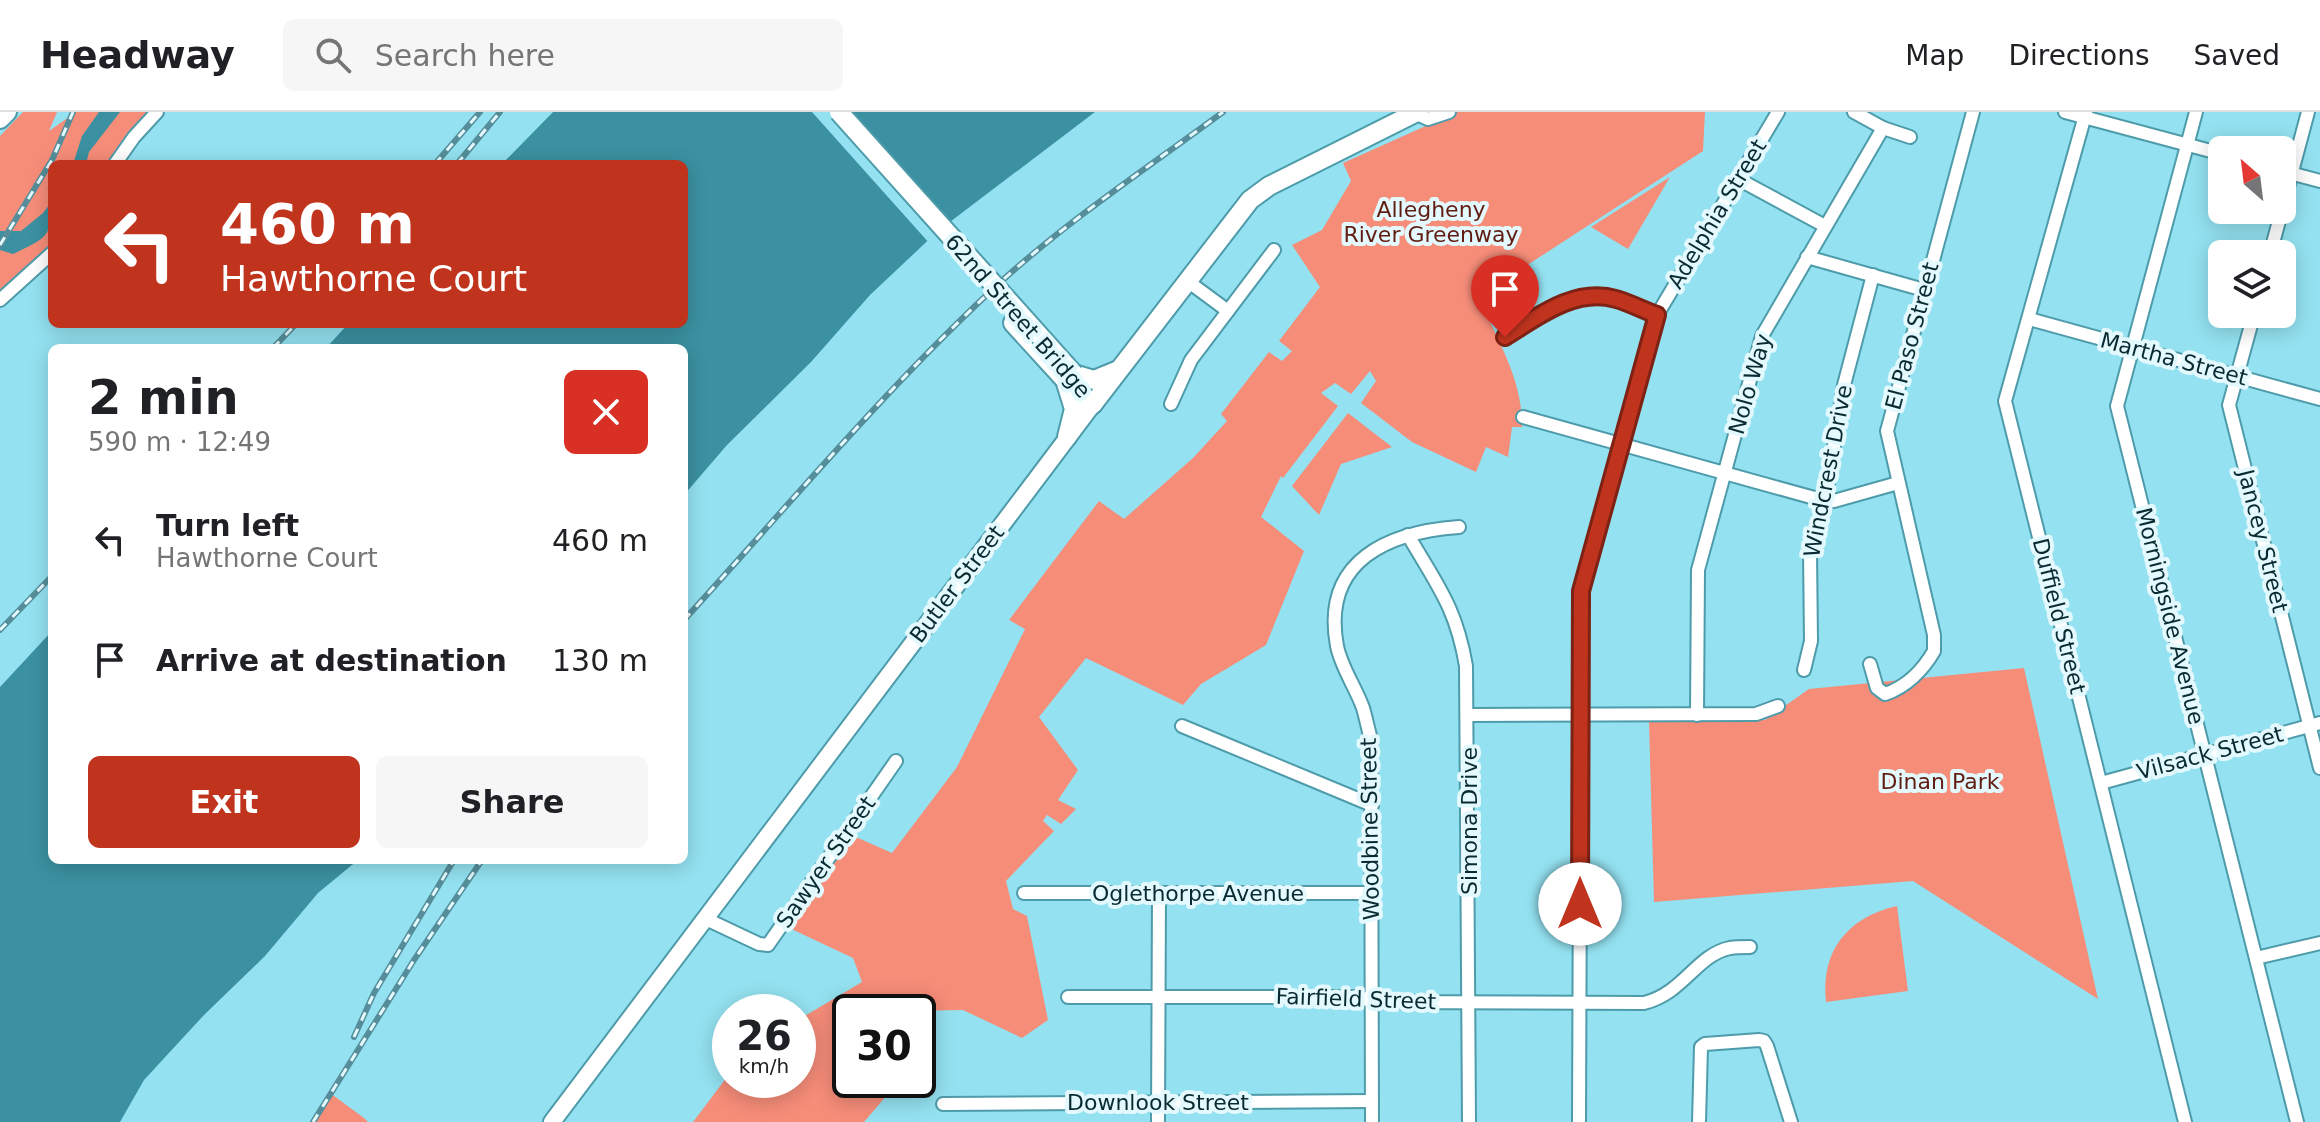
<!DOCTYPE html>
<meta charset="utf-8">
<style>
:root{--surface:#fff;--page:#f6f6f6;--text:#202124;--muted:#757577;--line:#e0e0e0;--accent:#c0341e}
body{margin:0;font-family:"DejaVu Sans",sans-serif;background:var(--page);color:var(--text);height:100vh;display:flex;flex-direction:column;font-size:30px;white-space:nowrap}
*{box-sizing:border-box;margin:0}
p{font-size:26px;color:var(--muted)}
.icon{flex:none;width:44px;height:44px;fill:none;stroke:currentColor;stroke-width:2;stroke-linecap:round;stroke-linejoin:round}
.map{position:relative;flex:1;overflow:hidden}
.sheet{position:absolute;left:48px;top:232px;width:640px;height:520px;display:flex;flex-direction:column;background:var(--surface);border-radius:12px;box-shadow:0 4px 20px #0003}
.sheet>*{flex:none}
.hud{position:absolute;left:48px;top:48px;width:640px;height:168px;border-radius:12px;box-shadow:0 4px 20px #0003;background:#c0341e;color:#fff;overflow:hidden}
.needle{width:52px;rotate:332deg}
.buttons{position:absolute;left:2208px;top:24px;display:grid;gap:16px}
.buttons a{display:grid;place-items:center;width:88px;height:88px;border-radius:12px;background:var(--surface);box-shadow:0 4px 20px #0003;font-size:40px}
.speed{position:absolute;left:712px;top:882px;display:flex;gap:16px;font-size:40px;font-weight:700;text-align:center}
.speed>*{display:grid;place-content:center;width:104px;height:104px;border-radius:50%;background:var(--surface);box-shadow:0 4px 20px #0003;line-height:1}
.speed small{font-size:20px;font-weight:400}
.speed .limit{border:4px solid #111;border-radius:12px;background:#fff;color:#111}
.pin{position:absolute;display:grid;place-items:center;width:68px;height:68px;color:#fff;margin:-82px -34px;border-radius:50% 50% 50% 0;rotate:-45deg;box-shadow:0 0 8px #0007}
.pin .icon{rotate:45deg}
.me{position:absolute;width:88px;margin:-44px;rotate:0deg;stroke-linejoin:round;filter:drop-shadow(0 0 6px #0008)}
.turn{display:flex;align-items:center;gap:28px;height:168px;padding:0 40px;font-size:36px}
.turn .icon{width:104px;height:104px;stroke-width:2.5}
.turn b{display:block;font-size:56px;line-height:68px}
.round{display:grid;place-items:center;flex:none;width:84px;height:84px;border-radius:12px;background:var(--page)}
.headline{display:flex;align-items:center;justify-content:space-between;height:136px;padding:0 40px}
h1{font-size:48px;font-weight:600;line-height:60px}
.primary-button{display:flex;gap:16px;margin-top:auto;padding:16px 40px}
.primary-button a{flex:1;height:92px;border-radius:12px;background:var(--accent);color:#fff;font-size:32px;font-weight:600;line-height:92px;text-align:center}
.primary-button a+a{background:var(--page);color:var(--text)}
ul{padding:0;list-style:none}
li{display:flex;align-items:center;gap:24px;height:120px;padding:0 40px}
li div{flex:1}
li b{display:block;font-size:30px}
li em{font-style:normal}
header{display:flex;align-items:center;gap:48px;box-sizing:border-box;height:112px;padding:0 40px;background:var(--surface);border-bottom:2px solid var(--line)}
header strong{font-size:38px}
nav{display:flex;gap:44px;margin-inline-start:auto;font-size:28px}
.search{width:560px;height:72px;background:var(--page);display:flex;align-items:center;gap:20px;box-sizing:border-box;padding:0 28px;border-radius:12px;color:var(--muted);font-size:30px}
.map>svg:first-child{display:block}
</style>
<header>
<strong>Headway</strong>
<div class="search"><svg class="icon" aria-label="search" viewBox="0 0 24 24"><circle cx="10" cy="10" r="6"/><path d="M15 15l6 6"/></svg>Search here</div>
<nav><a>Map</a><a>Directions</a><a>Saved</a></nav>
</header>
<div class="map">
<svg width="2320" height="1010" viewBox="0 0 2320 1010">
<rect width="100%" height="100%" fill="#94e2f1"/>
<g fill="#f68d79">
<polygon points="23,0 57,0 49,19 76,0 157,0 115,52 52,52 52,141 0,187 0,24"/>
<path d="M1457 0H1705L1703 39 1478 185C1497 227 1523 268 1522 315H1512L1508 345 1486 335 1476 360 1412 330 1361 291 1376 269 1370 259 1351 282 1335 271 1321 281 1338 294 1283 366 1281 364 1261 405 1304 439 1266 533 1201 572 1183 593 1086 546 1039 605 1078 658 1058 688 1076 697 1061 712 1047 703 1043 709 1054 719 1006 769 1013 797 1027 804 1048 908 1022 926 963 898 850 900V968H889L893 976 864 1010H693L724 969 730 956V968H798V908L862 870 853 846 785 814 849 722 892 741 957 655 1025 517 1009 508 1099 389 1124 407 1193 346 1227 309 1221 302 1269 240 1282 249 1292 239 1279 229 1320 175 1292 133 1322 118 1351 69 1343 51Z"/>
<polygon points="1670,65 1628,137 1591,115"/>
<polygon points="1348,301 1392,335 1341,352 1319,403 1292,374"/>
<polygon points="2024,556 2098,887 1913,769 1654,790 1649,609 1765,608 1809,577"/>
<path d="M1897 794 1908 879 1826 890C1820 839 1848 805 1897 794Z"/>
<polygon points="330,981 364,1006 368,1010 313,1010"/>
</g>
<g fill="#3b91a1">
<polygon points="99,0 120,0 89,40 86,52 73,52 82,24"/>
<polygon points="553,0 1095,0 938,119 870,183 811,250 727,333 684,383 684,236 326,236 348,212 684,212 684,52 502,52"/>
<path d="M52 89C52 127 45 126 13 142L0 138V119H21L43 101Z"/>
<polygon points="52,519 52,748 358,748 318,781 265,844 204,903 144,968 120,1010 0,1010 0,575"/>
</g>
<polygon fill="#94e2f1" points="812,0 847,0 940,122 930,132"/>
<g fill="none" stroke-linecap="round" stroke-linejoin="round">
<g stroke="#4e9baa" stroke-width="16">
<g id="minor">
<polyline points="1854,0 1883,16 1910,25"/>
<polyline points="2065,0 2222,42"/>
<polyline points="2086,0 2005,289 2185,1010"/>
<polyline points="2196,0 2117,294 2297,1010"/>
<polyline points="1415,1 1428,7 1449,0"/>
<polyline points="115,52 134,25 157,0"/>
<polyline points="2282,59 2320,69"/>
<polyline points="1738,67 1825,114"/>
<polyline points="2282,97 2308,0"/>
<polyline points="2270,142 2282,98"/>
<polyline points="1807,145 1924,178"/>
<polyline points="1186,168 1228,199"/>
<polyline points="0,188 52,141"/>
<polyline points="2254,202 2229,293 2320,656"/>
<polyline points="2029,207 2320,287"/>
<path d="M1505 225C1538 204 1575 175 1616 187 1630 191 1643 198 1657 203"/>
<polyline points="1171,292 1191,248 1274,138"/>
<polyline points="1523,305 1818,387 1834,389 1898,371"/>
<path d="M1408 423C1437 473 1456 495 1466 554L1469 1010"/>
<path d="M1870 552 1877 576 1885 582C1906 575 1923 558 1934 539V523L1887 319 1973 0"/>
<polyline points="1804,558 1811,529 1810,440 1824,395 1844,273 1873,163"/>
<polyline points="1468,603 1756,602 1778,594"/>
<polyline points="1697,603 1698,458 1762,224 1883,16"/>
<polyline points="1182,614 1372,693"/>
<polyline points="2101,671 2320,611"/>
<polyline points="1024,781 1372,781"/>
<polyline points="706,807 759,832 768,833 896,649"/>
<polyline points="2256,846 2320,831"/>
<path d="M1068 885H1361L1372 890 1644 891C1684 881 1696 843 1730 836 1736 835 1744 835 1750 835"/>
<polyline points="943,992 1372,989"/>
<polyline points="1158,1010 1159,781"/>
<path d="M1372 1010 1371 627C1368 617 1366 606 1363 596 1356 576 1341 555 1337 534 1321 448 1389 420 1459 415"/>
<polyline points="1579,1010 1581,479 1657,203 1778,0"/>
<polyline points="1699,1010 1701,935 1705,932 1759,928 1764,929 1767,934 1791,1010"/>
</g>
</g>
<g stroke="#4e9baa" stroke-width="20">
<polyline id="major" points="552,1010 1093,292"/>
</g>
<g stroke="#4e9baa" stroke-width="22">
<g id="highway">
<polyline points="0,7 7,0"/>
<polyline points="1013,211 1065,268 1093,292"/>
<polyline points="1074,262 1094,268 1116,259"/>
<polyline points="1066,271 1074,297 1067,325"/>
<polyline points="1093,292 1250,88 1269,74 1417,0"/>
</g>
</g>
<use href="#minor" stroke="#fff" stroke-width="12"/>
<use href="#major" stroke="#fff" stroke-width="16"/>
<use href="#highway" stroke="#fff" stroke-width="18"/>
<g stroke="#558e9a" stroke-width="6">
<g id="rail">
<polyline points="435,52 480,0"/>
<polyline points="457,52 500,0"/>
<polyline points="0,133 52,48 73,0"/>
<polyline points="273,236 296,212"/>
<path d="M684 508C789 393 890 271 1005 166 1073 105 1150 54 1223 0"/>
<polyline points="0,518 52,464"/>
<polyline points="354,925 374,881 454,748"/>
<polyline points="313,1010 414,848 482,748"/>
</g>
</g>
<use href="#rail" stroke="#e3f9fd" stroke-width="3" stroke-dasharray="9" stroke-linecap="butt"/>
<g stroke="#4e9baa" stroke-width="22" stroke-linecap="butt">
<polyline id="highway-bridge" points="839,0 1074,262"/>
</g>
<use href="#highway-bridge" stroke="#fff" stroke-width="18"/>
</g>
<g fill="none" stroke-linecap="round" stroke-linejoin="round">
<g stroke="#7d2214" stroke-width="20">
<path id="route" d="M1505 225C1537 205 1575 175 1616 187 1630 191 1643 198 1657 203L1581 479 1580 792"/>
</g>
<use href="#route" stroke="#c0341e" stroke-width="14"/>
</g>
<g text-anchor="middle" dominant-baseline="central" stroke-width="8" stroke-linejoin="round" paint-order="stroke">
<g font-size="22" fill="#621d12" stroke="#e3f9fd">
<text x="1431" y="97">Allegheny<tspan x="1431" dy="25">River Greenway</tspan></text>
<text x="1940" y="669">Dinan Park</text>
</g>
<g font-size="22" fill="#092a31" stroke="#e3f9fd">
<text transform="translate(1717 102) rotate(-59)">Adelphia Street</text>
<text transform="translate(1018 204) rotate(49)">62nd Street Bridge</text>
<text transform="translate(1912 224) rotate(-75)">El Paso Street</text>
<text transform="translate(2174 247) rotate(15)">Martha Street</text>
<text transform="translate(1750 272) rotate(-74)">Nolo Way</text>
<text transform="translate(1828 359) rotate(-79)">Windcrest Drive</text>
<text transform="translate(2263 429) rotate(76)">Jancey Street</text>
<text transform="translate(957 472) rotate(-53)">Butler Street</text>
<text transform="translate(2059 504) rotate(76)">Duffield Street</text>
<text transform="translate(2170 504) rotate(76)">Morningside Avenue</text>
<text transform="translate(2210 641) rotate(-15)">Vilsack Street</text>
<text transform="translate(1469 709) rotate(-90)">Simona Drive</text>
<text transform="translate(1370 717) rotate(-91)">Woodbine Street</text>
<text transform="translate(826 750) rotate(-55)">Sawyer Street</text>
<text x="1198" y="781">Oglethorpe Avenue</text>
<text transform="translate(1356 887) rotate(2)">Fairfield Street</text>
<text x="1158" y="990">Downlook Street</text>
</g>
</g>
</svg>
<div class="buttons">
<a><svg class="needle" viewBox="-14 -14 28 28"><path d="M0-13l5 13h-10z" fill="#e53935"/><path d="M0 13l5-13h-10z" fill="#757577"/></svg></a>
<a><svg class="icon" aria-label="layers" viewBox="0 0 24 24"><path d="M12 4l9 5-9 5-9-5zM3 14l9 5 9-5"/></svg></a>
</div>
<div class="speed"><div>26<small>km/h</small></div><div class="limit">30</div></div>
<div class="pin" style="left:1505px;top:225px;background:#d93025"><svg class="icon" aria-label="arrive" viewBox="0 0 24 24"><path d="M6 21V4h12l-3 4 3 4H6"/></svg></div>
<svg class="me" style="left:1580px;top:792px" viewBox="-20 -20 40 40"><circle r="19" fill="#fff"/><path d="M0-13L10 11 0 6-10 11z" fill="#c0341e"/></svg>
<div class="hud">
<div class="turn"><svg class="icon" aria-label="left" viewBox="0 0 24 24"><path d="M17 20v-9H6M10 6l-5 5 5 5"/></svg><div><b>460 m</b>Hawthorne Court</div></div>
</div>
<section class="sheet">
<div class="headline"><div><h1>2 min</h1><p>590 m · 12:49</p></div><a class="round" style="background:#d93025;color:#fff"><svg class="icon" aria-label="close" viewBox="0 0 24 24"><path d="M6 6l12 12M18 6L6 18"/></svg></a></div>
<ul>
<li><svg class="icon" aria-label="left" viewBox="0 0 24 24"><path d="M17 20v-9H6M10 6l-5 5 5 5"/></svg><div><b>Turn left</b><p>Hawthorne Court</p></div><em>460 m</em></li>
<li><svg class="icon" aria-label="arrive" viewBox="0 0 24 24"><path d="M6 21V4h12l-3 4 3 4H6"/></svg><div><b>Arrive at destination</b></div><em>130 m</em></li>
</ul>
<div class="primary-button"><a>Exit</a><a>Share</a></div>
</section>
</div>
